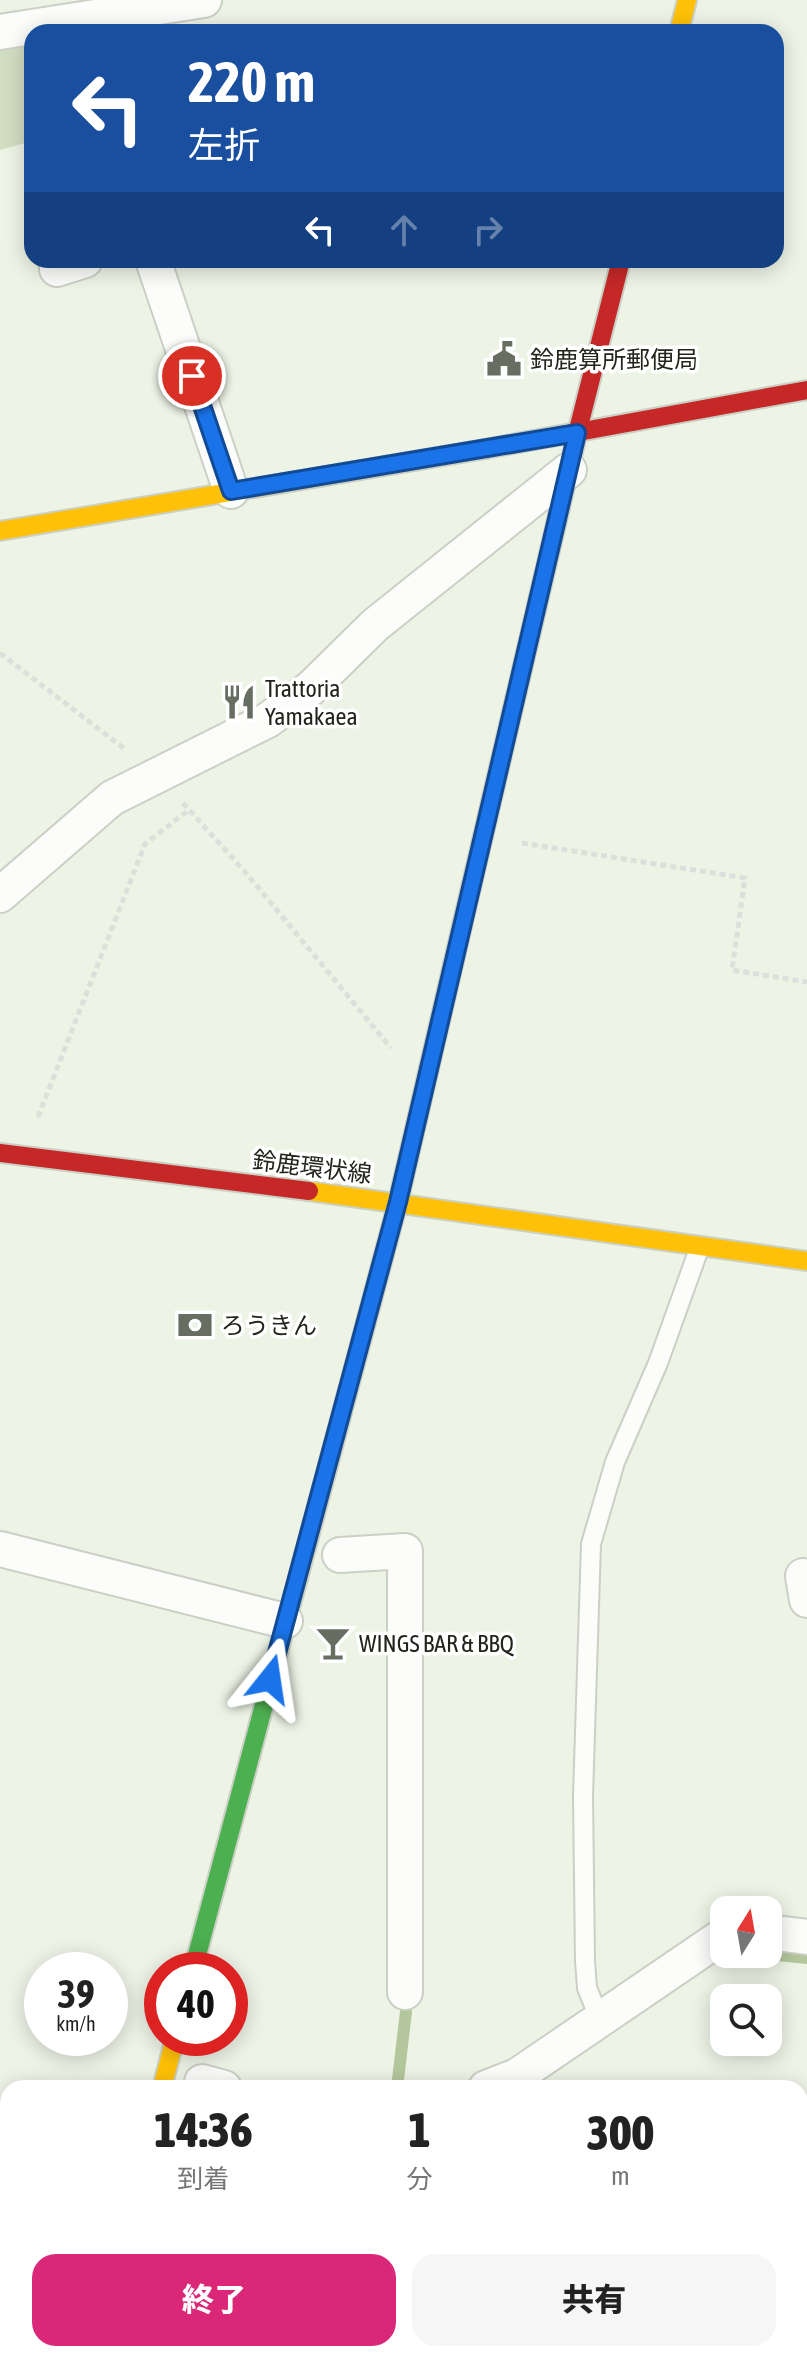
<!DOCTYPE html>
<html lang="ja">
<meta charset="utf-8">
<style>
:root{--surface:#fff;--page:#f6f6f6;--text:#222;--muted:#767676;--accent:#db2777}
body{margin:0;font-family:"Asap Condensed","Noto Sans JP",sans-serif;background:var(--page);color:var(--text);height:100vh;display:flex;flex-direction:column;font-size:30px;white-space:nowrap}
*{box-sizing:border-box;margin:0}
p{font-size:26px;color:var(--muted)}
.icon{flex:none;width:44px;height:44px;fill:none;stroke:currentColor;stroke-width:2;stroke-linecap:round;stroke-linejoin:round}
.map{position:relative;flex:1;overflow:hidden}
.drawer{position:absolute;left:0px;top:2080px;width:808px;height:282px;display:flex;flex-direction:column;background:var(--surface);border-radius:24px 24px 0 0;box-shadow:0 4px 20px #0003}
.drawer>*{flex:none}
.hud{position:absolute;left:24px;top:24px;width:760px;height:244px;border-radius:24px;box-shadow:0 4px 20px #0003;background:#1a4fa0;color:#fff;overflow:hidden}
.needle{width:52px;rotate:11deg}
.tools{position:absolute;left:710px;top:1896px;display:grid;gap:16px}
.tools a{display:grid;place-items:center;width:72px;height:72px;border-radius:16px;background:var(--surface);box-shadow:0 4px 20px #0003;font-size:40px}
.speed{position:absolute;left:24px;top:1952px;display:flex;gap:16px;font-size:40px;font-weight:700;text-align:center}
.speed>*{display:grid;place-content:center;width:104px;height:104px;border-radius:50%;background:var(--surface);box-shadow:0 4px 20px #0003;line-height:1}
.speed small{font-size:20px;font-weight:400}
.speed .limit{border:12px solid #d22;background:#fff;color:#111}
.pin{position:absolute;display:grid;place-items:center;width:68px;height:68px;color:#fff;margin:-34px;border:4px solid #fff;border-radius:50%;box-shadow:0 2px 8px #0007}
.me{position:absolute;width:88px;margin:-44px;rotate:15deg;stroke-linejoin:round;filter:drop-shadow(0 0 6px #0008)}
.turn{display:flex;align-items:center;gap:28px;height:168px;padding:0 32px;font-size:36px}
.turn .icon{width:104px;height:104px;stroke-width:2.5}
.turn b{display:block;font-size:56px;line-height:68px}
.lanes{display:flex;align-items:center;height:76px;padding:0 32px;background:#0003;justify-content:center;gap:40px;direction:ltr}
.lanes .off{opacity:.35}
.eta{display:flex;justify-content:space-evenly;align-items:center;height:136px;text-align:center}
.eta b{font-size:48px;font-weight:800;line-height:56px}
.button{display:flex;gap:16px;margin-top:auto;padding:16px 32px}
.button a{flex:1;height:92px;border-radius:24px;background:var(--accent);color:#fff;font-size:32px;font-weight:800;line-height:92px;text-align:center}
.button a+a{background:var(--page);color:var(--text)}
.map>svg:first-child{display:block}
</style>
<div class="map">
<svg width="807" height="2361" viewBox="0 0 807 2361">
<rect width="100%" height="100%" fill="#edf3e5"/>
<polygon fill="#d1dec1" points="32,46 32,141 0,150 0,51"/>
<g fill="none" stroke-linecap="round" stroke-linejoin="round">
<g stroke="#b4c69c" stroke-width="12">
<polyline points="768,1954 807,1958"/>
<polyline points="397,2088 406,2012"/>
<polyline points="363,2361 364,2354"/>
</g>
<g stroke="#cbd0c5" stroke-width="22">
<polyline id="lane" points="600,2020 587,1988 585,1961 583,1796 591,1544 615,1462 658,1363 700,1246"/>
</g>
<g stroke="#cbd0c5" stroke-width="38">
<g id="street">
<polyline points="0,32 204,0"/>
<polyline points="153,260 231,491"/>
<polyline points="57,269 85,260"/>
<polyline points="0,895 112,798 268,720 311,688 375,625 569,470"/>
<polyline points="0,1549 285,1621"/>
<polyline points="340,1555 405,1551 405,1992"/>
<polyline points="803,1576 807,1600"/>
<polyline points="768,1932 807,1937"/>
<polyline points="202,2082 224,2088"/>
<polyline points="486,2088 517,2076 724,1935"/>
<polyline points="800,2144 807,2145"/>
<polyline points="800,2347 807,2348"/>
<polyline points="381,2361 382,2354"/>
</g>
</g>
<g stroke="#cbd0c5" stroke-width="22">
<g id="fast">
<polyline points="462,926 579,426"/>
<polyline points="193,1970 298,1578"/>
</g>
</g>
<g stroke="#cbd0c5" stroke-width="22">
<g id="slow">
<polyline points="679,32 687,0"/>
<polyline points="0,531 485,449"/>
<polyline points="309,1191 807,1261"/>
<polyline points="298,1578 398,1202 462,926"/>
<polyline points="162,2088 175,2038"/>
<polyline points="91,2361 93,2354"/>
</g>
</g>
<g stroke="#cbd0c5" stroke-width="22">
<g id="jam">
<polyline points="579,426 621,260"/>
<polyline points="485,449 807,390"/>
<polyline points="0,1153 309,1191"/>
<polyline points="0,2134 8,2136"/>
</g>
</g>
<g stroke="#dddfdb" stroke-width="5" stroke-dasharray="6 4" stroke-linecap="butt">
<polyline points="0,653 126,750"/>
<polyline points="183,803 247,874 391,1048"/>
<polyline points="522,843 745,878 732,970 807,982"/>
<polyline points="38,1117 145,844 189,810"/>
</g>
<use href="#lane" stroke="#fcfdfb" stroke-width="18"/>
<use href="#street" stroke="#fcfdfb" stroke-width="34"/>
<use href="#fast" stroke="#4caf50" stroke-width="18"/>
<use href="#slow" stroke="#ffc107" stroke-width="18"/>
<use href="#jam" stroke="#c62828" stroke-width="18"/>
</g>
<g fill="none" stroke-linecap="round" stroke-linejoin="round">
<g stroke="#114b97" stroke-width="20">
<polyline id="route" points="192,376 231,491 577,433 398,1202 270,1679"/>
</g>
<use href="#route" stroke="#1a73e8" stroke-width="14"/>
</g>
<defs>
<g id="civic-bare" transform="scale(2.76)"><path d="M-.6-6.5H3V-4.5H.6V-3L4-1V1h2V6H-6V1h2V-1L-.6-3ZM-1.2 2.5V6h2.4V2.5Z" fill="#686d62" stroke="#fff" stroke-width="2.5" paint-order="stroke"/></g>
<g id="restaurant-bare" transform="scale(2.76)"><path d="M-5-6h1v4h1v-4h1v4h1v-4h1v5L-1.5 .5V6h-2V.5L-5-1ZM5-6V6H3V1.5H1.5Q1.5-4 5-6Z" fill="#686d62" stroke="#fff" stroke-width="2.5" paint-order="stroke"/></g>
<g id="bank-bare" transform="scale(2.76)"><path d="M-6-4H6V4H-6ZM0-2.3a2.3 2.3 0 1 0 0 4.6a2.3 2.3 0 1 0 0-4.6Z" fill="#686d62" stroke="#fff" stroke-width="2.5" paint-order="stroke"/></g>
<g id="bar-bare" transform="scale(2.76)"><path d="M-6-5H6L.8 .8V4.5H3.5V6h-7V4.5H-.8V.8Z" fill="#686d62" stroke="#fff" stroke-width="2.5" paint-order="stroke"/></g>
</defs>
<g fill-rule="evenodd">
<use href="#civic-bare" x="504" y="359"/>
<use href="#restaurant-bare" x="239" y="702"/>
<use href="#bank-bare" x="195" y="1325"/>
<use href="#bar-bare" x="333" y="1643"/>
</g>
<g text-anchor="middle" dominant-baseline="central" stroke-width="7" stroke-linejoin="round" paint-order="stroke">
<g font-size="24" fill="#21251c" stroke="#fff" text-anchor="start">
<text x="530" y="359">鈴鹿算所郵便局</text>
<text x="265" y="688">Trattoria<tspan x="265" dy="28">Yamakaea</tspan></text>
<text x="221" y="1325">ろうきん</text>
<text x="359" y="1643">WINGS BAR &amp; BBQ</text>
</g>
<g font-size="24" fill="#21251c" stroke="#fff">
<text transform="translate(312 1167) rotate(7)">鈴鹿環状線</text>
</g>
</g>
</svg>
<div class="tools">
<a><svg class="needle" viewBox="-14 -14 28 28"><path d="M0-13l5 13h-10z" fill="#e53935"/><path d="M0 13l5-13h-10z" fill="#767676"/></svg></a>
<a><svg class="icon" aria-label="search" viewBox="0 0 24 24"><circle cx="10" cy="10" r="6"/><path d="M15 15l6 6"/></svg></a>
</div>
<div class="speed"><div>39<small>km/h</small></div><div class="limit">40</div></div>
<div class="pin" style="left:192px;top:376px;background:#d93025"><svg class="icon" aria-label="arrive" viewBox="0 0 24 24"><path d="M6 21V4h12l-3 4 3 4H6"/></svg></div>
<svg class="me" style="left:270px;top:1679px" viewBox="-20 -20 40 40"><path d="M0-17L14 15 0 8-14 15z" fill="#1a73e8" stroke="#fff" stroke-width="4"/></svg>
<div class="hud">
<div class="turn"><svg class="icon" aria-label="left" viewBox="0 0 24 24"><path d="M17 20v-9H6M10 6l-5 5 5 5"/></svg><div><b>220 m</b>左折</div></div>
<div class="lanes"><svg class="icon" aria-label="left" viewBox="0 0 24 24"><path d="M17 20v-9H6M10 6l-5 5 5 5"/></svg><svg class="icon off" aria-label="ahead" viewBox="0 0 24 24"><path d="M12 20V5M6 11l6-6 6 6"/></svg><svg class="icon off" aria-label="right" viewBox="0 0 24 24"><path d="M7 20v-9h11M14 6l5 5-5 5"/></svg></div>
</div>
<section class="drawer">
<div class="eta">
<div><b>14:36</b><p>到着</p></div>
<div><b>1</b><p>分</p></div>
<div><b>300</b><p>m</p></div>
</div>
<div class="button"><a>終了</a><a>共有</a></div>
</section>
</div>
